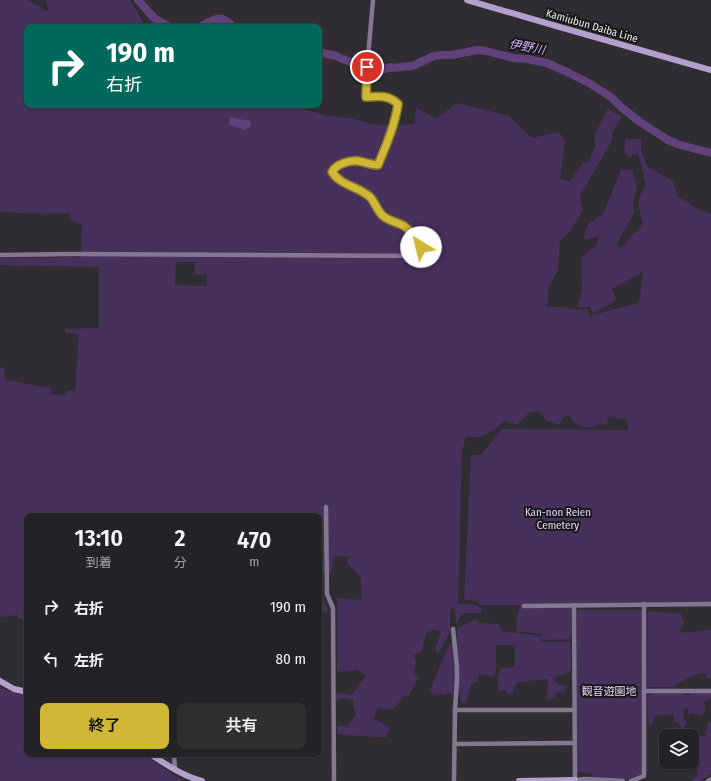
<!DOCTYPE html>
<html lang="ja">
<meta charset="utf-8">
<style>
:root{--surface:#232226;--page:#2f2f32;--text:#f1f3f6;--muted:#a3a4a7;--line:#403f43;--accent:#d1b736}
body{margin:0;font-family:"Fira Sans Condensed","Noto Sans JP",sans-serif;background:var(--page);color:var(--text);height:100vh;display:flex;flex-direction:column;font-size:15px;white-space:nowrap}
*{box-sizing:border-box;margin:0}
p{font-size:13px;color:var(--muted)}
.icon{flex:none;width:22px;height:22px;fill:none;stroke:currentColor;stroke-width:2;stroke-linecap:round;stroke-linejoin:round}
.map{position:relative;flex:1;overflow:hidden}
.sheet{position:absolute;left:24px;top:513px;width:298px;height:244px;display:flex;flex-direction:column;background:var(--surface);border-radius:8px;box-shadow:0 1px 3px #0004,0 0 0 1px var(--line)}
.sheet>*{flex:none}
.guide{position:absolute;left:24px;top:24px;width:298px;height:84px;border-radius:8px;box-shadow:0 1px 3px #0004,0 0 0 1px var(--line);background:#00695c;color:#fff;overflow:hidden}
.buttons{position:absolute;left:659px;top:729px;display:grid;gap:8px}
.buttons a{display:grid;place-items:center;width:40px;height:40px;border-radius:8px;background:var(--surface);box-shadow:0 1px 3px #0004,0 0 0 1px var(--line);font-size:20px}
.pin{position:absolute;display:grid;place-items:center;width:34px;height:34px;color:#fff;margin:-17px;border:2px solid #fff;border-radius:50%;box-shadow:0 1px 4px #0007}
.me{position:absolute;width:44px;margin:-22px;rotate:324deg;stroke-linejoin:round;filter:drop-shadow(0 0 3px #0008)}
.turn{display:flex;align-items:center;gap:14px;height:84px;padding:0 16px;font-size:18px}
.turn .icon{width:52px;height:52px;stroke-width:2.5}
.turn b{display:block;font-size:28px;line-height:34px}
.eta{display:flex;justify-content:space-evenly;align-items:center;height:68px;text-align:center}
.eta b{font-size:24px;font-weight:600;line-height:28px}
.button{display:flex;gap:8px;margin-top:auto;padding:8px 16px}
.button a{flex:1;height:46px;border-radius:8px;background:var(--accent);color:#111;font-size:16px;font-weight:600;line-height:46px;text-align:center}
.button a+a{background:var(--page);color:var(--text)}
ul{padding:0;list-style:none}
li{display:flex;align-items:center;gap:12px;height:52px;padding:0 16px}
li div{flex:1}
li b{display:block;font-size:15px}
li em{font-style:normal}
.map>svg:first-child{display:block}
</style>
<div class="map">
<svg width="711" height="781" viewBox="0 0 711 781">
<rect width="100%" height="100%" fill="#2f2d32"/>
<g fill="#47305c" fill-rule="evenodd">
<path d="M0 0H27L49 12 46 0H130L146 27H27V105H288L329 116 353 119 371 124 394 126 415 124 416 107 436 119 457 103 509 116 532 138 559 132 565 141 560 179 570 181 583 163 589 162 595 146V134L608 109 622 117 613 131 611 142 580 196 583 211 567 235 560 240 558 270 549 286 547 307H564L577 310 587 309 590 316 615 309 639 303 643 272 612 289 616 299 610 304 593 313 590 307H577L582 291 581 258 597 244 599 236 583 240 588 224 603 214 621 170 632 169 637 186 633 202 634 213 617 244 620 249 643 224C638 205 636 202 646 185L638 153 632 155 629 158 624 151 626 139H641V150L647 166 673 181 677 196 701 211 711 214V607H572L571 639 542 640 541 634 516 631 518 610 520 609V605H479L478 601 464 600 471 455H481L502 429 628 430 627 420 609 416 607 424 596 425 594 427C582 428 575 426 569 415L564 416 559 425 547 421 539 412H530L517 425 504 421 496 429 480 437H466L462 451 458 603 476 605 482 609 481 613H466L461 615 456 624 455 607 450 610V632L438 654 435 649 441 632 434 630 427 632 421 652 414 655 416 663 414 673 419 677 408 697 405 695 392 710 378 708 373 718 390 728 386 737H372L338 734 337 726H347L356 714 353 706V700L343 698 337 701 335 694 343 693 352 695 366 676 357 670 337 672V598L361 600V577L347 563 349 557 334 556 331 574 319 572V516H27V617L20 619 17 615 2 617 0 616V369L4 366 5 380 52 388 51 394 65 395 67 391H75L79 334 65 333V329L99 328V267L0 265V258H2L81 257 82 224 73 221 68 213 45 214 0 212ZM177 262H195V274L207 275V286L175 285 176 264Z"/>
<polygon points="319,580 321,581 323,599 328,611 319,612"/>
<polygon points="577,610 642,610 642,775 630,780 592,778 591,773 577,772"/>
<polygon points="648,611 681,614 684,623 678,633 711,630 711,678 706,678 706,673 700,673 677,683 674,687 647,687"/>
<polygon points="476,619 478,623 499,624 502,631 541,636 541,642 570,641 571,670 566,674 556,676 555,682 567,688 564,692 556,692 555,697 547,701 548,679 517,682 512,694 508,695 505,690 498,691 498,676 501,668 515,667 515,645 496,645 496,669 494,676 479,674 478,682 471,684 466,703 461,703 460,694 454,695 448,693 445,695 434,694 430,690 449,645 453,644 457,655 457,628"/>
<polygon points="0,688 27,697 27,754 143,754 183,781 0,781"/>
<polygon points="684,692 685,695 689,695 690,693 711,693 711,698 704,702 705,710 702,715 692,713 688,715 688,708 684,709 683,717 687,723 682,729 678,722 675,722 673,714 653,716 653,723 649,726 647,699 650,693"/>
<polygon points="707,723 711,723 711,774 700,781 691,781 697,776 698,737 705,736 705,730 708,729"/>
</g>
<polygon fill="#60417b" points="230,117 251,121 250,127 244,130 236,127 229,125"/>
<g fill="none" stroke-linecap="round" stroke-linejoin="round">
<g stroke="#60417b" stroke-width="8">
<polyline points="138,0 154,18 170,27"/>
<path d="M200 27C213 19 221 13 233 27"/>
<polyline points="319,52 336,56 367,69 376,71 388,68 390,67 391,68 412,66 434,56 443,55 452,55 477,50 486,51 513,58 527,59 547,63 567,72 589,83 611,97 621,107 640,122 668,140 680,145 711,153"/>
</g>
<g stroke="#847792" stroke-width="4.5">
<path d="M0 255 71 254 417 256 420 251 421 247C418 239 411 231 404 226 397 222 388 221 382 215 377 210 375 202 370 197 358 186 341 186 332 172 336 164 350 160 358 161 365 162 371 165 378 165 386 146 395 125 398 105 389 95 378 96 366 97V80L373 0"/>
<polyline points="326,507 327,594 333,608 334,781"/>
<polyline points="574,605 575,780 586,779 623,781"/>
<polyline points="524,606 711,604"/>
<polyline points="453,629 457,667 457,680 455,710 454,781"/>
<polyline points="644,691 711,691"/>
<polyline points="455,710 574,710"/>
<polyline points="455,744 574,743"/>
<polyline points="174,754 175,770"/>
<polyline points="631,781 644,776 644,604"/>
<polyline points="708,781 711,779"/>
</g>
<g stroke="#b59fcc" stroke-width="6">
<polyline points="467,0 556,26 711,70"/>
<polyline points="0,681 14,689 27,692"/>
<path d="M150 754C167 765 183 776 202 781"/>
<polyline points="519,781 575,780 575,781"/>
</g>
</g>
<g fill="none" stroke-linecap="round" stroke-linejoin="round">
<g stroke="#887723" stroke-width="10">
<path id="route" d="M367 67 366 97C378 96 389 95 398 104 395 125 386 146 378 165 371 165 365 162 358 161 350 160 336 164 332 172 341 186 358 186 370 197 375 202 377 210 382 215 388 221 397 222 404 226 411 231 418 239 421 247"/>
</g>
<use href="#route" stroke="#d1b736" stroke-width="7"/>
</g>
<g text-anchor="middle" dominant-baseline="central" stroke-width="4" stroke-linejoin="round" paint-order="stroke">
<g font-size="11" fill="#edecef" stroke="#171618">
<text transform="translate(592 26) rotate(16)">Kamiubun Daiba Line</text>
</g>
<g font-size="11" fill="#e7d6fa" stroke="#171618">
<text x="558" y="512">Kan-non Reien<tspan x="558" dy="13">Cemetery</tspan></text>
<text x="609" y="691">観音遊園地</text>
</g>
<g font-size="12" font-style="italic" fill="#d2aff5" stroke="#171618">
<text transform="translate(527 47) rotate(11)">伊野川</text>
</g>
</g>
</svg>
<div class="buttons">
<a><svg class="icon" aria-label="layers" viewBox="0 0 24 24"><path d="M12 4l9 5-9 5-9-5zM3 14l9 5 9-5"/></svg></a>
</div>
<div class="pin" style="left:367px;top:67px;background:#d93025"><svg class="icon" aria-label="arrive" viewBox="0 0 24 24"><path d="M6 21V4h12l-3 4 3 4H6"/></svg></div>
<svg class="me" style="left:421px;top:247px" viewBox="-20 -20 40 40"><circle r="19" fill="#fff"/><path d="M0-13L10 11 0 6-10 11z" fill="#d1b736"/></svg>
<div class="guide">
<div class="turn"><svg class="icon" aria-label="right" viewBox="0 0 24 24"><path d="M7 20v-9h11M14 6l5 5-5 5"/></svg><div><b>190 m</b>右折</div></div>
</div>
<section class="sheet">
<div class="eta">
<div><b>13:10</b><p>到着</p></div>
<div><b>2</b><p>分</p></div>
<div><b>470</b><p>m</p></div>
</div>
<ul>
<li><svg class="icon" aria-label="right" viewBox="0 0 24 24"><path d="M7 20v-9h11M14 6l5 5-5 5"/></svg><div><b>右折</b></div><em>190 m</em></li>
<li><svg class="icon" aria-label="left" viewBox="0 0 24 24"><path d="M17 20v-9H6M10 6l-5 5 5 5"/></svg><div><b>左折</b></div><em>80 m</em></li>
</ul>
<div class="button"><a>終了</a><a>共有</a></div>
</section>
</div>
